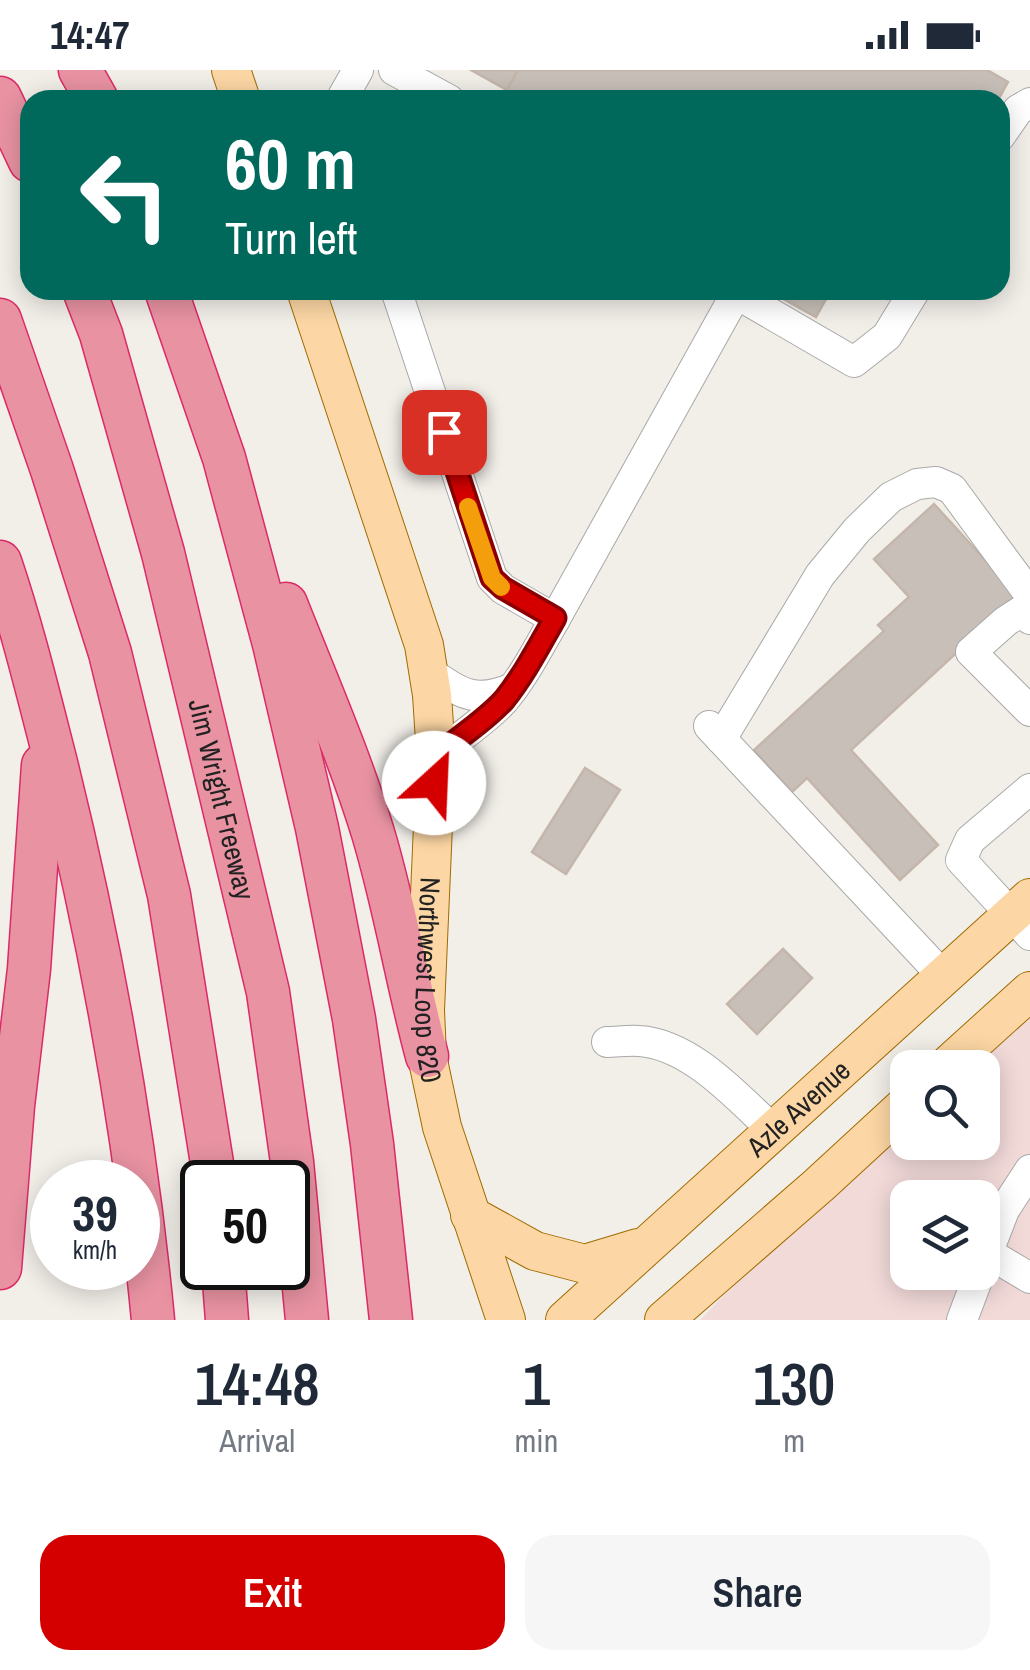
<!DOCTYPE html>
<style>
:root{--surface:#fff;--page:#f6f6f7;--text:#1f2937;--muted:#747a83;--accent:#d40000}
body{margin:0;font-family:"Archivo Narrow",sans-serif;background:var(--page);color:var(--text);height:100vh;display:flex;flex-direction:column;font-size:38px;white-space:nowrap}
*{box-sizing:border-box;margin:0}
p{font-size:32px;color:var(--muted)}
.icon{flex:none;width:55px;height:55px;fill:none;stroke:currentColor;stroke-width:2;stroke-linecap:round;stroke-linejoin:round}
.map{position:relative;height:1250px;overflow:hidden}
.side{display:flex;flex-direction:column;background:var(--surface);flex:1}
.side>*{flex:none}
.banner{position:absolute;left:20px;top:20px;width:990px;height:210px;border-radius:30px;box-shadow:0 5px 25px #0003;background:#00695c;color:#fff;overflow:hidden}
.buttons{position:absolute;left:890px;top:980px;display:grid;gap:20px}
.buttons a{display:grid;place-items:center;width:110px;height:110px;border-radius:20px;background:var(--surface);box-shadow:0 5px 25px #0003;font-size:50px}
.speed{position:absolute;left:30px;top:1090px;display:flex;gap:20px;font-size:50px;font-weight:700;text-align:center}
.speed>*{display:grid;place-content:center;width:130px;height:130px;border-radius:50%;background:var(--surface);box-shadow:0 5px 25px #0003;line-height:1}
.speed small{font-size:25px;font-weight:400}
.speed .limit{border:5px solid #111;border-radius:15px;background:#fff;color:#111}
.pin{position:absolute;display:grid;place-items:center;width:85px;height:85px;color:#fff;margin:-42px;border-radius:20px;box-shadow:0 5px 15px #0006}
.me{position:absolute;width:110px;margin:-55px;rotate:25deg;stroke-linejoin:round;filter:drop-shadow(0 0 8px #0008)}
.turn{display:flex;align-items:center;gap:35px;height:210px;padding:0 40px;font-size:45px}
.turn .icon{width:130px;height:130px;stroke-width:2.5}
.turn b{display:block;font-size:70px;line-height:85px}
.eta{display:flex;justify-content:space-evenly;align-items:center;height:170px;text-align:center}
.eta b{font-size:60px;font-weight:600;line-height:70px}
.action{display:flex;gap:20px;margin-top:auto;padding:20px 40px}
.action a{flex:1;height:115px;border-radius:30px;background:var(--accent);color:#fff;font-size:40px;font-weight:600;line-height:115px;text-align:center}
.action a+a{background:var(--page);color:var(--text)}
.status{display:flex;justify-content:space-between;align-items:center;height:70px;padding:0 50px;background:var(--surface);direction:ltr}
.status svg{height:28px;fill:currentColor}
.map>svg:first-child{display:block}
</style>
<div class="status"><b>14:47</b><svg viewBox="0 0 49 12"><path d="M0 12V9h3v3zM5 12V6h3v6zM10 12V3h3v9zM15 12V0h3v12zM26 1h20v11H26zM47 4h2v5h-2z"/></svg></div>
<div class="map">
<svg width="1030" height="1250" viewBox="0 0 1030 1250">
<rect width="100%" height="100%" fill="#f2efe9"/>
<path fill="#f2dad9" fill-rule="evenodd" d="M1030 945V1250H700L723 1226 907 1057 908 1072H982V998L972 997ZM908 1128H982V1202H908Z"/>
<g fill="#c7bfb8" stroke="#c4b6ab" stroke-width="2.5">
<polygon points="471,0 518,0 507,20"/>
<polygon points="518,0 987,0 1008,12 998,30 525,30 507,20"/>
<polygon points="767,220 831,220 816,247"/>
<polygon points="870,220 892,220 887,229"/>
<polygon points="934,434 1018,526 851,680 938,775 900,810 807,708 792,722 754,680 884,561 878,555 909,527 874,489"/>
<polygon points="585,698 620,720 566,804 532,782"/>
<polygon points="783,879 812,908 757,964 727,934"/>
</g>
<g fill="none" stroke-linecap="round" stroke-linejoin="round">
<g stroke="#a9a9a9" stroke-width="32">
<g id="minor">
<polyline points="394,0 449,30"/>
<polyline points="341,30 358,0"/>
<polyline points="1000,66 1018,40 1030,33"/>
<path d="M396 220 492 508 503 519 555 549C539 576 525 605 504 630 485 651 458 668 436 686"/>
<polyline points="730,220 854,292 887,266 915,220"/>
<polyline points="555,549 736,224"/>
<polyline points="1030,549 1023,540 1006,551 971,582 1030,641"/>
<path d="M429 602C462 624 475 634 513 618"/>
<polyline points="709,656 944,907"/>
<polyline points="721,669 820,505 857,460 891,427 917,414 936,412 952,419 1030,525"/>
<polyline points="1030,719 970,770 961,790 1030,865"/>
<path d="M607 972C617 972 628 970 639 971 691 974 738 1028 774 1061"/>
<polyline points="988,1183 1030,1208"/>
<polyline points="982,1197 1004,1140 1030,1100"/>
<polyline points="962,1250 980,1202"/>
</g>
</g>
<g stroke="#a06b00" stroke-width="40">
<g id="major">
<polyline points="231,0 241,30"/>
<path id="s1" d="M306 220 424 575 432 625 436 686 425 940 427 986 442 1057 506 1250"/>
<polyline points="945,998 1030,921"/>
<polyline points="470,1145 535,1181 585,1194 638,1178"/>
<path id="s2" d="M565 1250 1030 828"/>
<polyline points="664,1250 819,1115 908,1033"/>
</g>
</g>
<g stroke="#dc2a67" stroke-width="45">
<g id="highway">
<polyline points="80,0 97,30"/>
<polyline points="0,28 30,91"/>
<path id="s3" d="M84 220 101 264 163 483 268 922 292 1092 307 1250"/>
<polyline points="166,220 224,388 274,574 317,758 354,949 372,1074 391,1250"/>
<polyline points="0,250 52,400 110,583 169,825 215,1112"/>
<path d="M0 492C22 557 38 623 55 689 101 874 135 1061 153 1250"/>
<path d="M286 534C316 610 349 685 373 763 395 836 407 912 427 986"/>
<polyline points="0,1198 13,1036 29,899 43,695"/>
<polyline points="223,1198 227,1250"/>
</g>
</g>
<use href="#minor" stroke="#fff" stroke-width="30"/>
<use href="#major" stroke="#fcd6a4" stroke-width="38"/>
<use href="#highway" stroke="#e892a2" stroke-width="42"/>
</g>
<g fill="none" stroke-linecap="round" stroke-linejoin="round">
<g stroke="#8a0000" stroke-width="25">
<path id="route" d="M434 713 436 686C458 668 485 651 504 630 524 605 539 576 555 548L503 518 492 508 444 362"/>
</g>
<use href="#route" stroke="#d40000" stroke-width="18"/>
<polyline stroke="#f59e0b" stroke-width="18" points="468,437 492,508 501,517"/>
</g>
<g text-anchor="middle" dominant-baseline="central" stroke-width="9" stroke-linejoin="round" paint-order="stroke">
<g font-size="28" fill="#222" stroke="#fff">
<text stroke="none"><textPath href="#s3" startOffset="528">Jim Wright Freeway</textPath></text>
<text stroke="none"><textPath href="#s1" startOffset="710">Northwest Loop 820</textPath></text>
<text stroke="none"><textPath href="#s2" startOffset="315">Azle Avenue</textPath></text>
</g>
</g>
</svg>
<div class="buttons">
<a><svg class="icon" aria-label="search" viewBox="0 0 24 24"><circle cx="10" cy="10" r="6"/><path d="M15 15l6 6"/></svg></a>
<a><svg class="icon" aria-label="layers" viewBox="0 0 24 24"><path d="M12 4l9 5-9 5-9-5zM3 14l9 5 9-5"/></svg></a>
</div>
<div class="speed"><div>39<small>km/h</small></div><div class="limit">50</div></div>
<div class="pin" style="left:444px;top:362px;background:#d93025"><svg class="icon" aria-label="arrive" viewBox="0 0 24 24"><path d="M6 21V4h12l-3 4 3 4H6"/></svg></div>
<svg class="me" style="left:434px;top:713px" viewBox="-20 -20 40 40"><circle r="19" fill="#fff"/><path d="M0-13L10 11 0 6-10 11z" fill="#d40000"/></svg>
<div class="banner">
<div class="turn"><svg class="icon" aria-label="left" viewBox="0 0 24 24"><path d="M17 20v-9H6M10 6l-5 5 5 5"/></svg><div><b>60 m</b>Turn left</div></div>
</div>
</div>
<section class="side">
<div class="eta">
<div><b>14:48</b><p>Arrival</p></div>
<div><b>1</b><p>min</p></div>
<div><b>130</b><p>m</p></div>
</div>
<div class="action"><a>Exit</a><a>Share</a></div>
</section>
